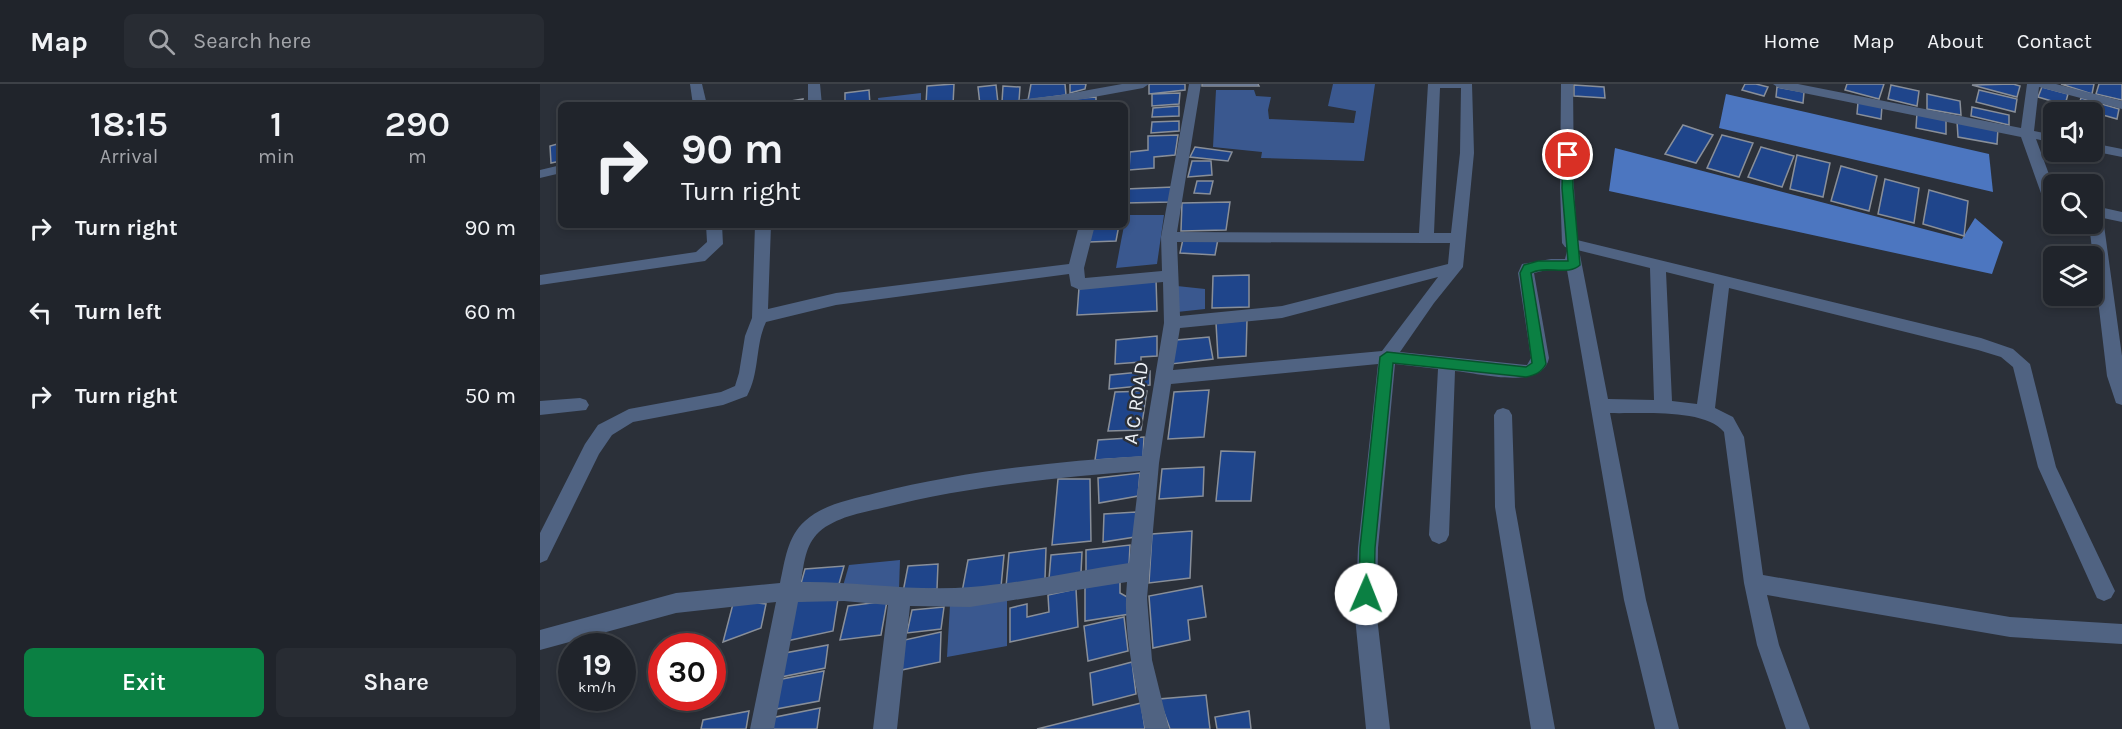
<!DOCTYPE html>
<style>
:root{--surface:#20242b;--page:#282c33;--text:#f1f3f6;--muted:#a2a4a9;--line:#3d4147;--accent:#0b8043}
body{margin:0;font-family:Karla,sans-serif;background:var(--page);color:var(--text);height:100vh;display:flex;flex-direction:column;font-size:22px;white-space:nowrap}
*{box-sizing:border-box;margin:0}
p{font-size:20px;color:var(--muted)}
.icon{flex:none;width:33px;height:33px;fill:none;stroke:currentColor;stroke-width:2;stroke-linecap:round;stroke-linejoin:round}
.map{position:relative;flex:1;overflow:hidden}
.side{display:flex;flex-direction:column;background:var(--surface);width:540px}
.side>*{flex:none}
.banner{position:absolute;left:18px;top:18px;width:570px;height:126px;border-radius:9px;box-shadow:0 3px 9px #0003,0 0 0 2px var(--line);background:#20242b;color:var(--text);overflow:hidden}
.buttons{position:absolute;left:1503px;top:18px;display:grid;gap:12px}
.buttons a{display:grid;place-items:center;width:60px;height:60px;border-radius:9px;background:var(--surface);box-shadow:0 3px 9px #0003,0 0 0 2px var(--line);font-size:30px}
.speed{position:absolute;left:18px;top:549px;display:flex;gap:12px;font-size:30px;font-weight:700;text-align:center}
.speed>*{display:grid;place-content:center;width:78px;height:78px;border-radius:50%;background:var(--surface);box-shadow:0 3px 9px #0003,0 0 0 2px var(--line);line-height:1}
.speed small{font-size:15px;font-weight:400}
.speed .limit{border:9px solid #d22;background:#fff;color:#111}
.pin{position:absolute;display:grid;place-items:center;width:51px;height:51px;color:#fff;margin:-26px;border:3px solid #fff;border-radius:50%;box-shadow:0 2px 6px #0007}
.me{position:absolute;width:66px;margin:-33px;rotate:1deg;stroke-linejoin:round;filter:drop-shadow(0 0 4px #0008)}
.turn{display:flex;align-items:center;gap:21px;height:126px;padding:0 24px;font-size:27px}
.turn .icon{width:78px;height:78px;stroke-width:2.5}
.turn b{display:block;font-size:42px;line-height:51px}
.eta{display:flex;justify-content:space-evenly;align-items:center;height:102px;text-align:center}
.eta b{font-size:36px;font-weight:600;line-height:42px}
.action{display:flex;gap:12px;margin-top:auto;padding:12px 24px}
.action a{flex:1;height:69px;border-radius:9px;background:var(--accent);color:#fff;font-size:24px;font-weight:600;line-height:69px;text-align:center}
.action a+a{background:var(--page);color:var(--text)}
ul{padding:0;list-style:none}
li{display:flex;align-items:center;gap:18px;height:84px;padding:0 24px}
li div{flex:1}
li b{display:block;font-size:22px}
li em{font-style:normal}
header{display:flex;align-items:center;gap:36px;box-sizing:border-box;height:84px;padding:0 30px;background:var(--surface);border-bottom:2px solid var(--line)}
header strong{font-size:28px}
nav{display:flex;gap:33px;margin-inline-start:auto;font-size:21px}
.search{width:420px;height:54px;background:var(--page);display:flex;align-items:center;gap:15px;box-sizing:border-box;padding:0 21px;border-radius:9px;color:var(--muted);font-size:22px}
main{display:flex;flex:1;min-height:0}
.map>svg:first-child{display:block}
</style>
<header>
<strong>Map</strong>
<div class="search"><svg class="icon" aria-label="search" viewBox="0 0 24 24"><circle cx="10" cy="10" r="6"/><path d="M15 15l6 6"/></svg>Search here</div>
<nav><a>Home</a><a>Map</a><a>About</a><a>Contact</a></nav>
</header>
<main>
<section class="side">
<div class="eta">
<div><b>18:15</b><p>Arrival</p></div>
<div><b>1</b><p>min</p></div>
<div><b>290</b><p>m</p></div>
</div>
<ul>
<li><svg class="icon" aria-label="right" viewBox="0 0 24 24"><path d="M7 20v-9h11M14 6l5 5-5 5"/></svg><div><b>Turn right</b></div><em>90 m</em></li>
<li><svg class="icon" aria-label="left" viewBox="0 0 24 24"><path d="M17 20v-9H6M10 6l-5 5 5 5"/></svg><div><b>Turn left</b></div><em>60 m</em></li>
<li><svg class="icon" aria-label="right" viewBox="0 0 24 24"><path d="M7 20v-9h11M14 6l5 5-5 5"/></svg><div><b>Turn right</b></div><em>50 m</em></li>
</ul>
<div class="action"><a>Exit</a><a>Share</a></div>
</section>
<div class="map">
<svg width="1582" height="645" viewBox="0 0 1582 645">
<rect width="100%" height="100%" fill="#2b3039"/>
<g fill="#3a588f">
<polygon points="793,0 835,0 824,77 721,74 722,68 673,63 676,6 714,6 716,12 731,13 728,26 729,35 814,39 816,27 788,22"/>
<polygon points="381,9 381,21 339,21 338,14"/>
<polygon points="586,131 624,131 617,180 576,184"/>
<polygon points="637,202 665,205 665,225 637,228"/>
<polygon points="360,476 359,505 303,502 309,481"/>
<polygon points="467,514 467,562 407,573 410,521"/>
</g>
<g fill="#4c76c0">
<polygon points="1186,10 1449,70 1453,108 1179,44"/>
<polygon points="1075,64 1422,155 1435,134 1463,158 1452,190 1069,107"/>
</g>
<g fill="#1f458b" stroke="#898f99" stroke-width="1.5">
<polygon points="414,0 413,21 386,21 387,2"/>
<polygon points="491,0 525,0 526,11 488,16"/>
<polygon points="530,0 546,0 545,5 530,9"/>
<polygon points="609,0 645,0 645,6 609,10"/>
<polygon points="662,0 718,0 719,2 662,2"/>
<polygon points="1205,0 1216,0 1228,3 1224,12 1202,6"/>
<polygon points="1307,0 1344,0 1339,15 1305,6"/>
<polygon points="1473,0 1480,2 1477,13 1432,1"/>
<polygon points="1521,0 1554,0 1552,10"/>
<polygon points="1559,0 1582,0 1582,16 1556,10"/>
<polygon points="456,1 458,19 440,21 438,3"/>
<polygon points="1034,1 1064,3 1065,14 1034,12"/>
<polygon points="1351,1 1379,7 1377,22 1348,15"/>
<polygon points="463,2 480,3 479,17 462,18"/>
<polygon points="1237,3 1264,8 1263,19 1236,13"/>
<polygon points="1502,3 1528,10 1525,21 1498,13"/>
<polygon points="329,6 330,21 305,21 305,9"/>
<polygon points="1439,6 1477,15 1475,28 1436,18"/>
<polygon points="640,9 639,20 612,22 612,10"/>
<polygon points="1387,10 1420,17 1421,31 1387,25"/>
<polygon points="556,13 556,21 526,21 526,15"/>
<polygon points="1541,14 1579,25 1577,35 1538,24"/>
<polygon points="263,15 262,21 234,21 234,20"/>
<polygon points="1318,18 1342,22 1341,35 1317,30"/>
<polygon points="639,22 639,32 612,33 613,24"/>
<polygon points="1432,23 1469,31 1469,41 1431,32"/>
<polygon points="1377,29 1406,35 1406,50 1376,44"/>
<polygon points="639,37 639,47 611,49 612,38"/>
<polygon points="1417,37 1458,44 1457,60 1418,53"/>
<polygon points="1143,41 1173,51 1156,79 1125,70"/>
<polygon points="638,51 635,71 614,73 614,84 589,86 590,68 608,66 608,52"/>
<polygon points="1182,51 1213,59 1199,93 1167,84"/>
<polygon points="21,59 21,77 11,79 10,62"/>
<polygon points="655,63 692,68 688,77 650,73"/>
<polygon points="1221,63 1254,72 1242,103 1208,93"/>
<polygon points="1257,71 1290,79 1283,113 1250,105"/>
<polygon points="652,77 671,77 672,91 648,93"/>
<polygon points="1301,82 1337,92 1329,127 1291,117"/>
<polygon points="1345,95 1379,104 1374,139 1338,130"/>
<polygon points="657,97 673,97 670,110 654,109"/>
<polygon points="633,103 631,118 585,119 585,105"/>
<polygon points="1389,106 1428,117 1424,152 1383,140"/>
<polygon points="690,118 686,146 641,147 642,119"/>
<polygon points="552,141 579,141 576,157 549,158"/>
<polygon points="643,155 678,155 675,171 640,169"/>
<polygon points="709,191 709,223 672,224 673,192"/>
<polygon points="616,195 617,227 537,231 539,204"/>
<polygon points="707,236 706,272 678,274 676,239"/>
<polygon points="617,252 617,272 601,273 601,278 575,280 576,256"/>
<polygon points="669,253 673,275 631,280 636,256"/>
<polygon points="610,287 610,301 569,305 570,291"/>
<polygon points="669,306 664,353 628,355 634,308"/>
<polygon points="607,307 601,346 568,347 575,308"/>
<polygon points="604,353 603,373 555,376 558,356"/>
<polygon points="681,367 715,368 711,417 676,417"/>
<polygon points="664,383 663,412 619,415 622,385"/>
<polygon points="600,389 598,412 559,419 558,394"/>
<polygon points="518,395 550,395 551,457 512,461"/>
<polygon points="596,428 595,453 563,458 564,430"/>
<polygon points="652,447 650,494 609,499 612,450"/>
<polygon points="590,461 589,482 546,489 546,466"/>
<polygon points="506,464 505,495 466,503 469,469"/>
<polygon points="542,468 541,489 509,495 511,471"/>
<polygon points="464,471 461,503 422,508 428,476"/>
<polygon points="398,480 397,505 363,508 368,482"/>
<polygon points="304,482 299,500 260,503 265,485"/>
<polygon points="580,496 580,509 589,514 590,530 545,537 545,501"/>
<polygon points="662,502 666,533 648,536 650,556 613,564 609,512"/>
<polygon points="536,505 538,543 470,558 470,524 487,520 487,533 509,528 508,511"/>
<polygon points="298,515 293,547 242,558 248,517"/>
<polygon points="194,516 226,520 221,544 183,558"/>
<polygon points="347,517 341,551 300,556 308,522"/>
<polygon points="404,523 401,545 367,549 372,526"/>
<polygon points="584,533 588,567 548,577 544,542"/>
<polygon points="401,548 400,578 357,587 360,557"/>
<polygon points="288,561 285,584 241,593 245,569"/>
<polygon points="592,578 596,610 553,621 550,589"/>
<polygon points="284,587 279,617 231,626 237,596"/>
<polygon points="666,611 670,645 630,645 619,615"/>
<polygon points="601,619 605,645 497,645"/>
<polygon points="280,624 277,645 229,645 231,634"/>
<polygon points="209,627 206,645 161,645 163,636"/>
<polygon points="709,627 711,645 677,645 675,633"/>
</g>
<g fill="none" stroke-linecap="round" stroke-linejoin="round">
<g fill="#506382" fill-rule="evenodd">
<polygon points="150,0 162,0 167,21 153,21"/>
<polygon points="268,0 280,0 282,21 268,21"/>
<polygon points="582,0 609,0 603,4 521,19 461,21 468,17 521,11"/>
<path d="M649 0H661L637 148 879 149 888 0H932L934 69 923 183 894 219 860 268 987 281 991 274 978 189 982 180 1011 175H1025L1027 167 1032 166 1040 171 1068 315 1114 316 1110 184 1025 163 1022 159 1020 104 1021 0H1033L1034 104 1037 156 1441 254 1473 265 1490 280 1516 383 1575 507 1571 514 1564 517 1557 514 1498 383 1473 283 1461 273 1438 266 1189 204 1175 324 1193 333 1204 353 1223 491 1470 533 1582 540V560L1470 553 1227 511 1239 561 1270 645H1246L1217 561 1204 499 1184 348C1165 324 1099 330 1070 329L1106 516 1139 645H1115L1084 516 1027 186 1011 185 994 189 1009 274C1003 307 939 289 915 287L909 451 906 457 899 460 892 457 889 451 898 285 855 280 838 464 837 533 850 645H826L815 533 818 464 838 280 631 300 619 379 607 514 612 576 629 645H605C595 597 582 548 587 498L430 523 370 522 357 645H333L348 521 304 517 258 518 234 645H210L236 518 136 529 0 566V546L136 509 240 499C245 477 247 453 265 437 283 420 313 415 336 409 424 387 512 378 602 372L624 239 623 198 540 206 531 202 529 190 296 221 226 238C215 261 220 288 207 312L183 321 93 338 72 351 59 370 7 476 0 479V449L45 360 58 341 89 325 181 308 195 302 199 289 205 252 212 234 215 141H231L228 225 296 209 529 180 539 141H555L544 184 545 194 622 187 621 153ZM900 4H921L920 69 911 149H894ZM637 158 886 159H910L908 180 742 222 640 232ZM1126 188 1174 200 1157 320 1132 317ZM898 193 842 267 633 286 640 244 742 234ZM600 387 589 479C537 487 483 499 431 503 374 508 317 497 261 498 264 480 265 461 279 448 296 433 321 429 342 424 427 402 513 394 600 387Z"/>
<polygon points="1233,0 1258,0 1481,44 1487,0 1516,0 1582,17 1582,25 1499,3 1494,47 1514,51 1514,59 1496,55 1514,104 1514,119 1502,112 1481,53 1239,4"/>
<polygon points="1552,59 1582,65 1582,73 1552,67"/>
<polygon points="21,81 21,89 0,94 0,86"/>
<polygon points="1555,122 1582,128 1582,138 1563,134 1582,272 1582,321 1576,319 1567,292 1549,140 1552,140 1552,123"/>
<polygon points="166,141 182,141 183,160 165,177 0,201 0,191 156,168 167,158"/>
<polygon points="40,314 46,316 49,321 46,326 0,331 0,317"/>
<polygon points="963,324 969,326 972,331 975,423 1015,645 991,645 955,423 954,331 957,326"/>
</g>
</g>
<path fill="#0b8043" stroke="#07532c" stroke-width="1.5" d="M1028 68 1033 71V104L1040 181C1029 192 1005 181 991 189L1006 280C1001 289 995 291 986 293L853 279 835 464 834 510 832 515 826 517 821 515 819 510 820 464 840 273 847 268 986 283 992 279 980 189 984 181 998 177H1028L1022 104 1023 71Z"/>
<g text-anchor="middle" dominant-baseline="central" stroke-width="5" stroke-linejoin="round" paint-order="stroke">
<g font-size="20" fill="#edf1f6" stroke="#2b3039">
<text transform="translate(596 319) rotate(-82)">A C ROAD</text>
</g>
</g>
</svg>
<div class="buttons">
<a><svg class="icon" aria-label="sound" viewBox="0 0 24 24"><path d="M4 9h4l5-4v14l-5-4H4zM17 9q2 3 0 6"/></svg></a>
<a><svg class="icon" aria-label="search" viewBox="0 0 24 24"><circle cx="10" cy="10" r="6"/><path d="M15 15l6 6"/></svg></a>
<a><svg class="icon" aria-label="layers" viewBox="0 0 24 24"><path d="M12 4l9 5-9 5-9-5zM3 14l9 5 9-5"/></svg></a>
</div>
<div class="speed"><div>19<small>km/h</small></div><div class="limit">30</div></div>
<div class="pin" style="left:1028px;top:71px;background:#d93025"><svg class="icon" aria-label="arrive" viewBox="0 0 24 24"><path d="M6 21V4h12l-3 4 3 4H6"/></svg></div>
<svg class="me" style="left:826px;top:510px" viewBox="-20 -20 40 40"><circle r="19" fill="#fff"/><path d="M0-13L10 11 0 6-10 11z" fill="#0b8043"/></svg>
<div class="banner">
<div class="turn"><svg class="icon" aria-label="right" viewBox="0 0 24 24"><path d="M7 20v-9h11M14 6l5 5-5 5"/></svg><div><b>90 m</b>Turn right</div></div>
</div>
</div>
</main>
